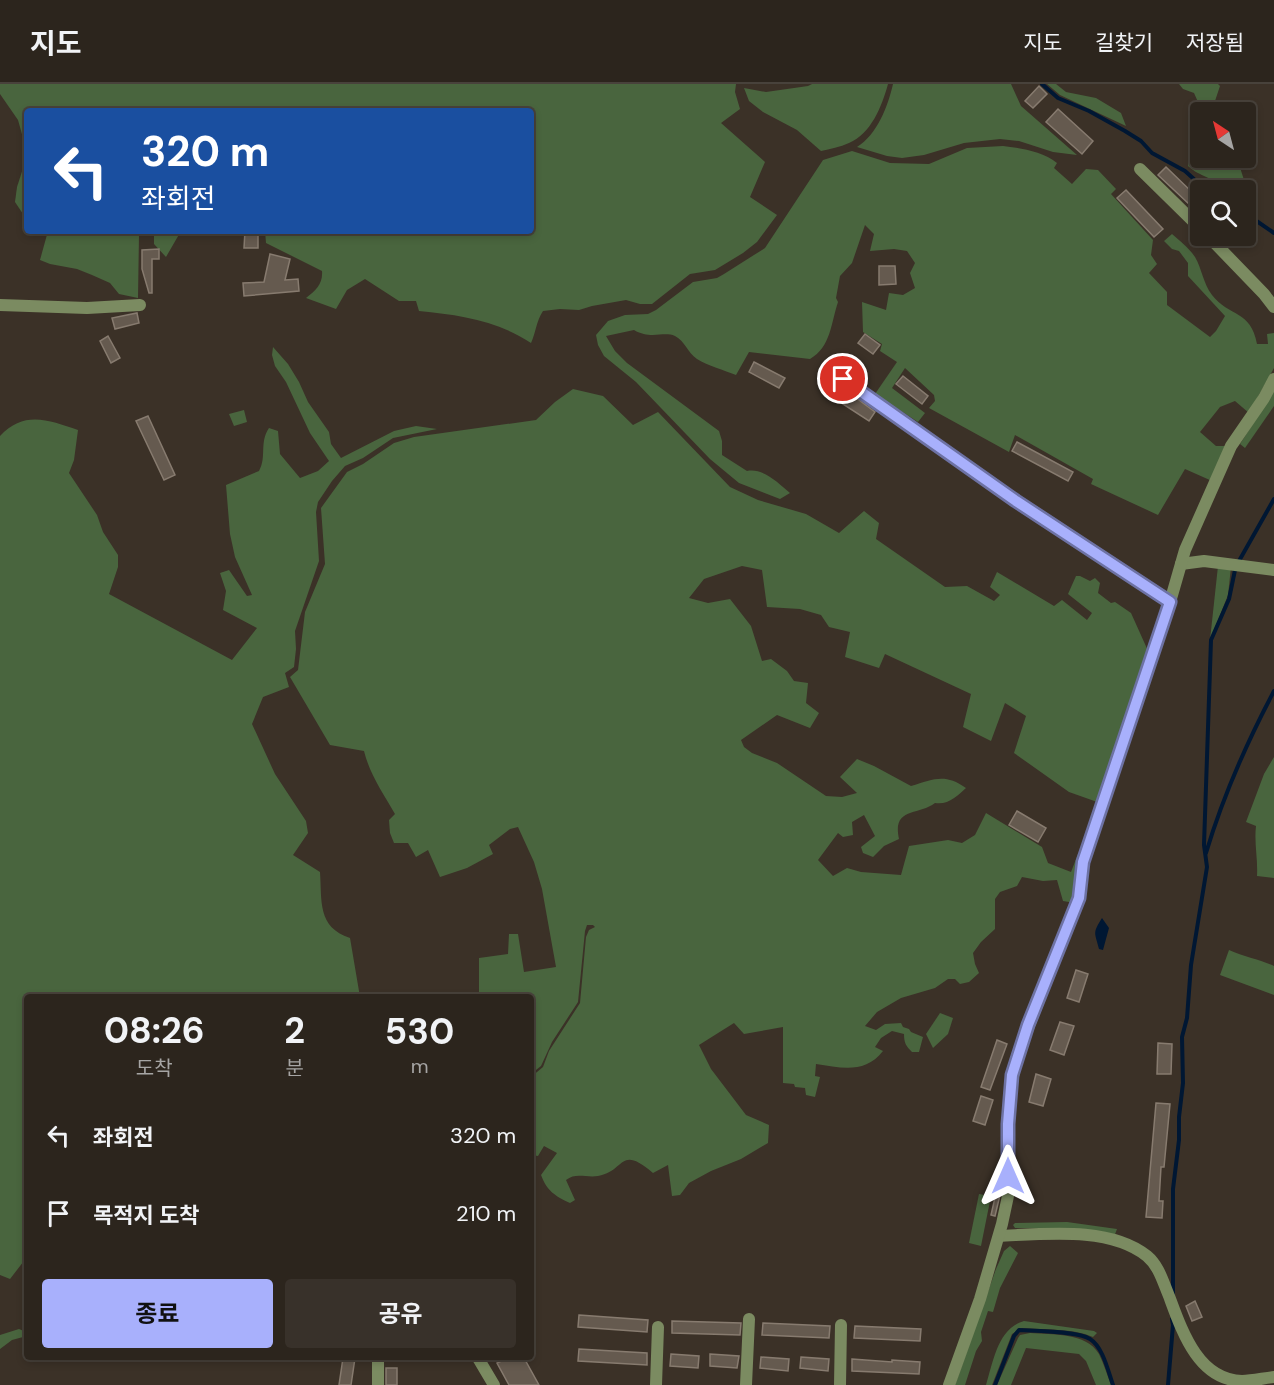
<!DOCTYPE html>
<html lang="ko">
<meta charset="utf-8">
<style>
:root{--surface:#2c251d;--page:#38312a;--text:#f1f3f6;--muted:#a6a5a4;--line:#48423b;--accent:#a8b0fc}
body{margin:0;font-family:"DM Sans","Noto Sans KR",sans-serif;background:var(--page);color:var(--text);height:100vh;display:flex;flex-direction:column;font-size:22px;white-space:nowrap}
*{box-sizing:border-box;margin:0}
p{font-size:20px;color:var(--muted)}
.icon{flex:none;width:33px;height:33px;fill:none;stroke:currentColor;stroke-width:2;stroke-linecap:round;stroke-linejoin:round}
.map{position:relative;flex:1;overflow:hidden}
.side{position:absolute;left:24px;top:910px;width:510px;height:366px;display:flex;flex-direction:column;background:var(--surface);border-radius:6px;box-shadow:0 3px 9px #0003,0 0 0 2px var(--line)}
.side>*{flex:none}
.guide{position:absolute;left:24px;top:24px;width:510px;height:126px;border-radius:6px;box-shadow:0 3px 9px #0003,0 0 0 2px var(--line);background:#1a4fa0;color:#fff;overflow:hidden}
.needle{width:39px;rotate:324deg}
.tools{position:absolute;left:1190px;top:18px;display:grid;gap:12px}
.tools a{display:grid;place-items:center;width:66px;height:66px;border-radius:6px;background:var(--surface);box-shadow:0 3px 9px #0003,0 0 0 2px var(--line);font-size:30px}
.pin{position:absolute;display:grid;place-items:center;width:51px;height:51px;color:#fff;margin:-26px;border:3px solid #fff;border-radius:50%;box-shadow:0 2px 6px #0007}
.me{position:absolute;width:66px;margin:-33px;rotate:0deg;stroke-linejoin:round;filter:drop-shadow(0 0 4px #0008)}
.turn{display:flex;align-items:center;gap:21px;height:126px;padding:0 18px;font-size:27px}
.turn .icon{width:78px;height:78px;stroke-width:2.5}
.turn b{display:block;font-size:42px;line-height:51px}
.eta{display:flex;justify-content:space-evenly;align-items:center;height:102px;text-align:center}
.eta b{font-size:36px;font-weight:700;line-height:42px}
.button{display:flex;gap:12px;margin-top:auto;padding:12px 18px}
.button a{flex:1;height:69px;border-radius:6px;background:var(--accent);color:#111;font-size:24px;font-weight:700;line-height:69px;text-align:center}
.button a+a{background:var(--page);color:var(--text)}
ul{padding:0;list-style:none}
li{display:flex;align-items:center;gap:18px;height:78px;padding:0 18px}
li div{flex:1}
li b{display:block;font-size:22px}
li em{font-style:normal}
header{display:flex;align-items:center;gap:36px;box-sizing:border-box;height:84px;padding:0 30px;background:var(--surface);border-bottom:2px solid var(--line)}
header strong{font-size:28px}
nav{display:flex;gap:33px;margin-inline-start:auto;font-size:21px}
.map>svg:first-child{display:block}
</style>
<header>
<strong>지도</strong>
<nav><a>지도</a><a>길찾기</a><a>저장됨</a></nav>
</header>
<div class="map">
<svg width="1274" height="1301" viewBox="0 0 1274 1301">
<rect width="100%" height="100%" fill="#3b3127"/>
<g fill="#49653e">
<path d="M0 0H736L735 8 740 25 721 39 765 78 750 113 777 131 757 158 743 169 715 186 690 190 652 220H640L626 216 592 222 579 226 560 225 543 227C536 238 536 248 531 259 496 236 459 231 419 227L416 217H399L365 195 347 206 336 225 306 214C316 206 323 200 322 187L266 159 265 147H531V27H27V68L18 36 0 10Z"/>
<path d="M812 0H888C882 22 871 50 849 59 840 63 830 65 821 67L797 46 763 28 749 17 744 4 766 8 808 2Z"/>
<path d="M893 0H1011L1021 22 1077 71 1053 68 1019 57 1000 55 964 59 924 71 902 74 887 72 857 63C877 51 888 22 893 0Z"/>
<polygon points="1047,0 1056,0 1066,8 1096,14 1121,29 1126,42 1060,11"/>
<polygon points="1179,0 1218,0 1220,2 1214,20 1205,28 1198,18 1194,9 1183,5"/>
<path d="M1003 62C1020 64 1042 67 1057 79L1054 84 1072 100 1086 85 1098 86 1116 105 1111 110 1153 156 1151 171 1157 180 1149 189 1167 208V221L1210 253 1216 247 1225 232 1188 192V179L1179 167 1172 165 1164 157 1172 150C1179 156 1189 164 1195 173 1202 185 1203 199 1212 211 1229 233 1251 226 1257 260H1268L1267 250 1274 249V284L1249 329 1235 317 1220 323 1200 348 1216 362H1227L1212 397 1185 385 1158 431 1091 400 1093 395 1015 351 1009 368 929 324 935 317 934 311 905 284 892 304 925 329 918 338 875 310 897 278 880 267 882 260 863 248 862 218 886 226 889 209 903 211 915 204 910 189 915 179 907 167 894 165 870 167 874 150 865 141 852 179 840 192 836 214 838 218C831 239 831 263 810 275L749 268 736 291C724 286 708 282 697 275 687 268 685 257 675 252 663 247 651 256 634 246L606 252 615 267 627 279 719 347 722 357V371L747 387C764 384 778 399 790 409L780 415 739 399 710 375 636 298 604 272 598 261 596 251 608 237 625 231 648 230 656 226 693 198 717 194 724 190 765 164 823 76 852 67 890 79 929 80 967 64Z"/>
<path d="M1200 62V74H1237L1244 96 1237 106H1223C1212 91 1201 94 1188 82L1189 67Z"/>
<polygon points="27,72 27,131 23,130 15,118 17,103"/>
<polygon points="48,147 181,147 166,173 154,160 154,148 139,151 138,214 119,210 110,199 92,191 77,185 50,180 40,176"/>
<path d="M273 263 288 280 299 298 308 318 329 348 331 360 341 374 394 347 416 342 437 345 393 354 363 374 345 382 332 397 318 418 316 428 319 477 295 547 296 565 294 583 285 589 289 603 263 613 252 640 275 690 306 737 308 749 293 771 320 788C322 817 317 843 350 854L360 913 27 914V1173L10 1195 0 1191V352C24 326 49 336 78 346L74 376 69 389 97 431 103 448 118 471V483L109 510 232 576 257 544 223 526 226 507 220 489 229 486 247 512 252 511 235 473 230 450 226 401 259 387C267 373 259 359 269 344L278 347 280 370 300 394 318 387 329 377 310 349 286 298 275 282 272 271Z"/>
<path d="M573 305 603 312 633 341 658 328 730 403 758 416 806 430 839 449 864 427 879 439 876 455 945 503 967 502 994 517 1000 511 990 503 997 488 1054 522 1062 516 1087 536 1092 529 1068 510 1076 492H1080L1090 497 1095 494 1100 499 1098 509 1111 519 1115 518 1131 529 1149 569 1100 719 1069 708 1014 669 1026 632 1005 619 991 657 963 643 971 610 885 570 879 584 845 573 850 548 829 543 821 531 800 525 767 523 762 486 742 482 704 495 689 514 708 519 730 515 751 542 762 577 771 575 787 587 794 597 808 599 806 619 819 629 810 644 777 631 741 656 744 663 752 669 777 679 826 712 842 713 857 709 840 693 857 675 874 682 911 702C934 695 945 689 966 704 957 712 949 721 935 719 918 732 892 723 899 755L884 762 873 773 863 769 861 763 875 752 864 731 852 738 853 751 843 753 838 749 818 776 833 792 847 784 861 788 901 791 909 762 948 756 962 759 975 751 986 729 1042 763 1048 779 1071 788 1078 770 1082 773 1075 819 1063 817 1057 796 1043 797 1022 793 1017 802 1000 808 995 815V845L981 858 973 869 975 880 979 889 969 898 960 900 955 895H948L935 904 901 914 877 928 865 942 876 946 885 940 901 939 903 943 909 945 911 948 923 953 919 968H912C906 962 904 959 904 950L892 947 881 954 875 963 883 967C865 990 842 984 816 980L815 992 820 993 815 1013 806 1011 805 1004 795 1003 794 1000 783 999V943L744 950 734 939 699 961 711 985 746 1031 769 1041 768 1059 741 1075 711 1087 689 1099 680 1111 672 1112 668 1081 653 1089C619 1060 626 1087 598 1092 586 1094 576 1088 566 1096L575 1116 570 1119C555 1112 547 1107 541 1091L557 1069 544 1062 538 1072 531 1071V993L543 983 549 967 580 919 586 853 589 846 595 843 593 841H587L585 847 578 918 552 958 541 982 531 990V914L479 913V874L508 870 509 850H518L524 888 556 883 542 805 534 778 518 743 510 745 489 761 493 770 467 784 440 793 428 766 416 773 408 759H394L390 749 389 736 395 730C383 709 370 691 364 667L330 661 290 593 298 586 305 528 325 480 321 424 347 388 363 380 394 359 414 353 536 336 555 318Z"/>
<polygon points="1274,307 1274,322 1245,364 1240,360"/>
<polygon points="244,326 247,338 234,342 229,330"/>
<polygon points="1218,482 1231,483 1228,511 1210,556"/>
<path d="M1274 673V794L1257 792C1258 775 1254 759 1256 742L1246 738 1264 690Z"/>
<path d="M1229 866C1244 873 1259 875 1274 882V911L1220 891Z"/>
<polygon points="940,929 953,934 948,950 933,964 926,950"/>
<polygon points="979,1110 991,1112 981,1162 969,1159"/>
<polygon points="1067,1138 1117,1145 1114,1153 1074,1145 1015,1144 1013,1141 1015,1139"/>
<polygon points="1010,1162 1018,1169 1000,1204 993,1228 988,1227 981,1248 982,1257 976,1267 965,1301 955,1301 996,1185 1004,1167"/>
<path d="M1024 1237 1094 1247 1097 1249 1093 1253C1072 1244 1044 1246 1022 1244L1012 1250 992 1301H986C993 1278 998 1244 1024 1237Z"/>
<polygon points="19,1245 26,1248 23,1253 12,1256 0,1265 0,1251"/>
<path d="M1030 1249C1052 1251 1086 1248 1099 1270 1104 1280 1107 1291 1111 1301H1096L1086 1277 1079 1270 1026 1264 1011 1301H997L1018 1254 1020 1251Z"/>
</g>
<path fill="#001733" d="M1102 834 1109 844 1103 866 1099 865C1095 848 1092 850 1102 834Z"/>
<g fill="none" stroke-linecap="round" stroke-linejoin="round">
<g stroke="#001733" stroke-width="4">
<polyline points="1042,0 1058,14 1089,27 1125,47 1141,57 1152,69 1185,87 1195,96 1210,99 1217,106"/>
<polyline points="1245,129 1274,149"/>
<polyline points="1239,477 1274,415"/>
<path d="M1206 769C1223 712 1246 660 1274 607"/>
<polyline points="1173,1213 1173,1105 1179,1056 1179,1033 1183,999 1182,953 1187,934 1191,881 1207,783 1204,761 1211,556 1229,515 1235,486"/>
<path d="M995 1301 1014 1252 1019 1246C1035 1247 1077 1247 1090 1255 1103 1263 1108 1287 1113 1301"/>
<polyline points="1168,1301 1173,1241 1172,1235"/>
</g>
</g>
<g fill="#655a4f" stroke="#877b6f" stroke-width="1.5">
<polygon points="1039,2 1047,10 1033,24 1025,17"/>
<polygon points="1058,25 1093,57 1082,70 1046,38"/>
<polygon points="1166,83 1197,113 1190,121 1158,91"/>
<polygon points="1126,106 1163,145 1154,153 1117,114"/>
<polygon points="245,147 258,147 258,164 244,164"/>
<polygon points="159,165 159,175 152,175 152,209 149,209 142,185 142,166"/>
<polygon points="270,170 290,175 285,196 298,195 299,207 244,212 243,199 264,198"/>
<polygon points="879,182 895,182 896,200 879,201"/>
<polygon points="137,229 139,239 115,245 112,234"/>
<polygon points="865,250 880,261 873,270 858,259"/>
<polygon points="108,252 120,274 111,279 100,257"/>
<polygon points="754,278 785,294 779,304 749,288"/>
<polygon points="903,292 928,312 922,320 896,300"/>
<polygon points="836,299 875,328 869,337 829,311"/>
<polygon points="148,332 175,391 164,396 136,337"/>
<polygon points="1017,358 1073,388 1068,397 1012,367"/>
<polygon points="1017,727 1046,744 1038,758 1009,741"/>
<polygon points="1076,886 1088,890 1079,918 1067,914"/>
<polygon points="1060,938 1074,942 1064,971 1050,966"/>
<polygon points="997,956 1007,960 990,1006 981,1003"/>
<polygon points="1158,959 1172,960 1171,990 1157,990"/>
<polygon points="1036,990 1051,995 1043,1022 1029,1018"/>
<polygon points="981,1012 993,1016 985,1041 973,1037"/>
<polygon points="1156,1019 1170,1020 1164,1083 1161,1083 1159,1117 1163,1117 1162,1134 1146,1133"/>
<polygon points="996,1109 1000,1111 995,1132 991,1131"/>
<polygon points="1195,1217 1202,1233 1192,1237 1186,1222"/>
<polygon points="579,1231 648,1236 647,1248 578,1243"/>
<polygon points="672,1237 741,1239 740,1251 672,1249"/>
<polygon points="763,1239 830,1242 829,1254 762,1251"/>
<polygon points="855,1242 921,1245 920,1257 854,1254"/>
<polygon points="579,1265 647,1269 647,1281 578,1277"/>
<polygon points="671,1270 699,1272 698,1284 670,1282"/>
<polygon points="710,1270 739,1272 737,1284 710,1282"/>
<polygon points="761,1273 789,1275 788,1287 760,1284"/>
<polygon points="801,1273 829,1275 828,1287 800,1284"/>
<polygon points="343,1274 355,1274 351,1301 339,1301"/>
<polygon points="508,1274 524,1274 539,1301 509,1301 497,1279"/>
<polygon points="852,1275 892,1278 892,1276 920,1278 919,1290 852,1287"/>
<rect x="386" y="1284" width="11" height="17"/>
</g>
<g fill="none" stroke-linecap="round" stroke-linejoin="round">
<g stroke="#7b8b61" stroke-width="12">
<polyline points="1140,85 1200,144"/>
<polyline points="1208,152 1264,210 1274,223"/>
<polyline points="0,221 87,224 140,221"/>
<polyline points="843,295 1016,417 1170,518"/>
<polyline points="1181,480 1204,477 1274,486"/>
<path d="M999 1152C1044 1150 1110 1142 1147 1172 1159 1182 1163 1198 1169 1212 1182 1247 1198 1296 1242 1297 1252 1297 1264 1294 1274 1293"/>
<polyline points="478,1274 494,1301"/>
<polyline points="378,1301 378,1274"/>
<polyline points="656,1301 658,1243"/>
<polyline points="746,1301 749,1235"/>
<polyline points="840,1301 841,1241"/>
<polyline points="949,1301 980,1215 1002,1140 1008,1112 1009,1014 1017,972 1079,814 1083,778 1170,518 1185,466 1231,362 1264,314 1274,295"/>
</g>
</g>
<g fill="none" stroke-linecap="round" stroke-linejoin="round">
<g stroke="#6d72a4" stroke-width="15">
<polyline id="route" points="843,295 1016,417 1170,518 1083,778 1079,814 1028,941 1012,991 1008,1040 1008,1092"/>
</g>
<use href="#route" stroke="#a8b0fc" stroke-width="10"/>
</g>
</svg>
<div class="tools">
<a><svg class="needle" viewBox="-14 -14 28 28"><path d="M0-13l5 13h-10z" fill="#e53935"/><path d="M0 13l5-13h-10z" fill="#a6a5a4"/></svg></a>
<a><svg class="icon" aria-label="search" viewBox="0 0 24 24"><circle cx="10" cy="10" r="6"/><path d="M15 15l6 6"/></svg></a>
</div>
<div class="pin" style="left:843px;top:295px;background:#d93025"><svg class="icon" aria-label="arrive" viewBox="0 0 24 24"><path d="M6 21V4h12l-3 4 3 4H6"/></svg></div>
<svg class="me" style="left:1008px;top:1092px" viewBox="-20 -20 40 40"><path d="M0-17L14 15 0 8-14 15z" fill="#a8b0fc" stroke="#fff" stroke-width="4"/></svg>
<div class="guide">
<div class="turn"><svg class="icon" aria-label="left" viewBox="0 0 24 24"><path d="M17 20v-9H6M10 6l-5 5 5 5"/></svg><div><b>320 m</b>좌회전</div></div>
</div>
<section class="side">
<div class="eta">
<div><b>08:26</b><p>도착</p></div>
<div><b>2</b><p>분</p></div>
<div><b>530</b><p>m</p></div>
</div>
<ul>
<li><svg class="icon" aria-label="left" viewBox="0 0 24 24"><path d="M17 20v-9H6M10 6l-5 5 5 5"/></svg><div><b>좌회전</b></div><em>320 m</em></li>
<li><svg class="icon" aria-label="arrive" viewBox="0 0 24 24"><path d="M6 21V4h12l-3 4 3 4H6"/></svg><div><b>목적지 도착</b></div><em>210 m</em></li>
</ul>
<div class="button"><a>종료</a><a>공유</a></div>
</section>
</div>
